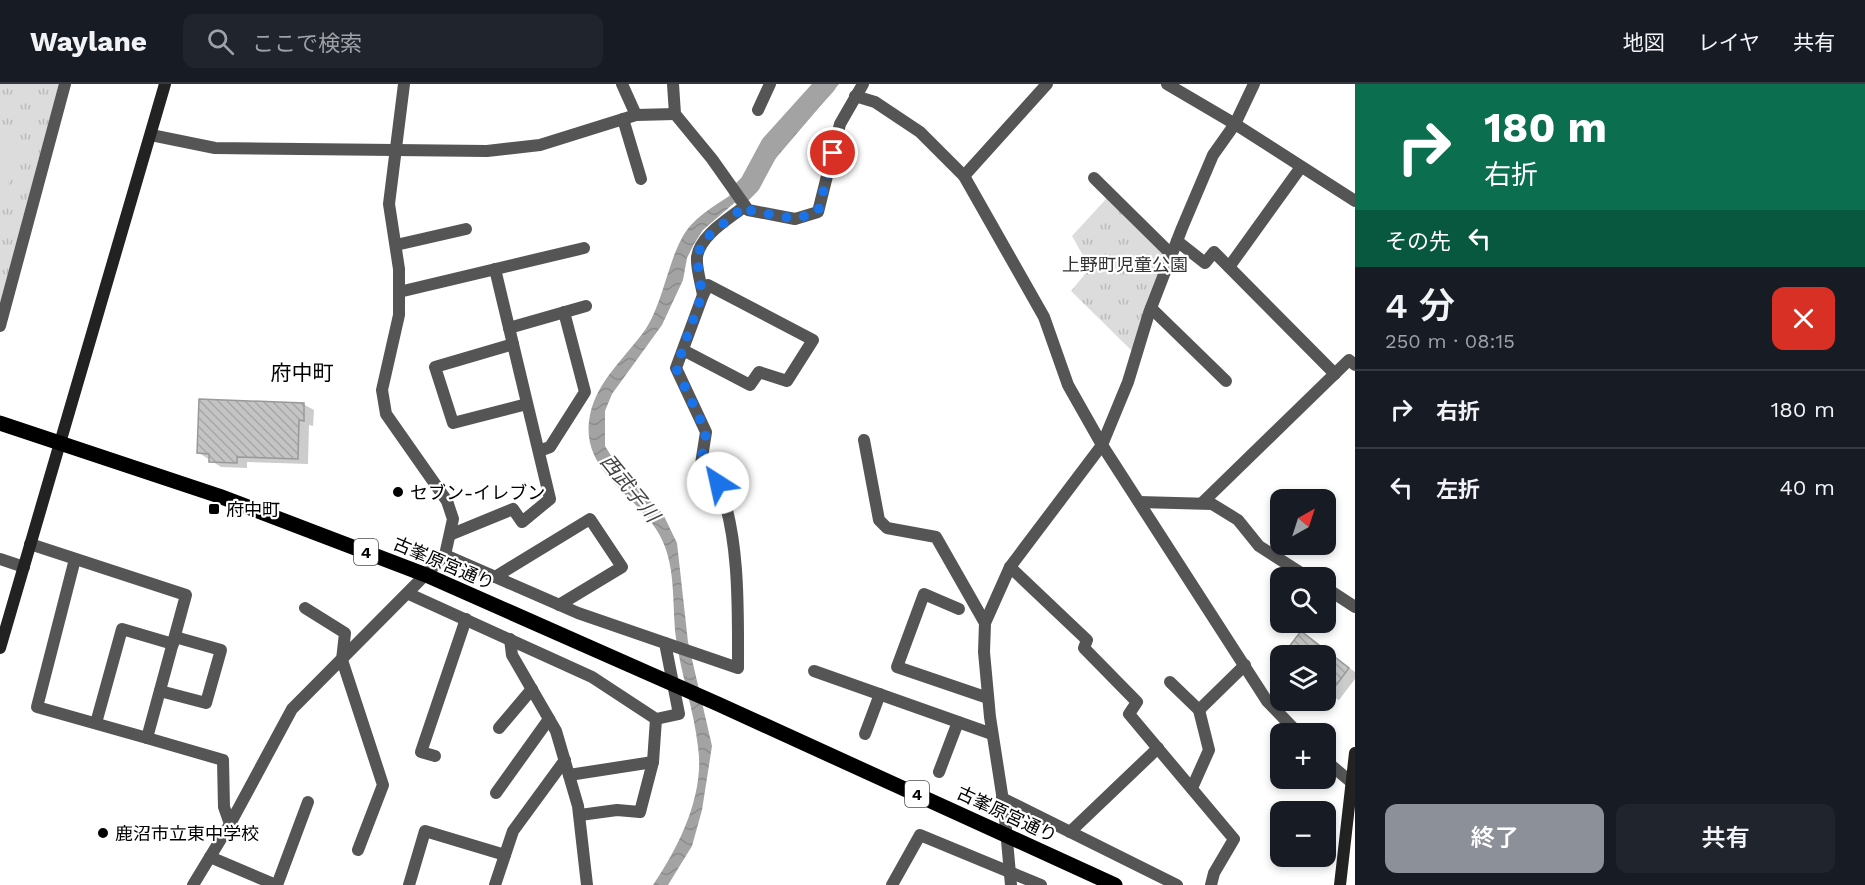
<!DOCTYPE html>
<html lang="ja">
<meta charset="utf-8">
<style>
:root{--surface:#171b24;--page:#20242c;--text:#f1f3f6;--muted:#9ea1a6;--line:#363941;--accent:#8c9099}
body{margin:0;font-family:"Work Sans","Noto Sans JP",sans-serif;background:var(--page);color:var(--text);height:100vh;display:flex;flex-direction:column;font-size:22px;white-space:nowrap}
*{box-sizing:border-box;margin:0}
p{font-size:20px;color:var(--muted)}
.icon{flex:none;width:33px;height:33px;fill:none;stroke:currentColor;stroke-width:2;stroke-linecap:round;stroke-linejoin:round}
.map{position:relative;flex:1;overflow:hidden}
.sheet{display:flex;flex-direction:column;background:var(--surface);width:510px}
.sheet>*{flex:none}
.top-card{background:#0b6e4f;color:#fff;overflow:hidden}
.needle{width:39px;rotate:39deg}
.tools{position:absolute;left:1270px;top:405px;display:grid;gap:12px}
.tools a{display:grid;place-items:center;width:66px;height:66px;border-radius:12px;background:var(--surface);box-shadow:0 3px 9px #0003;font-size:30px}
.pin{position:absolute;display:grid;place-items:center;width:51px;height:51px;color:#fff;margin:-26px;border:3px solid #fff;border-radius:50%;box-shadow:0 2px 6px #0007}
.me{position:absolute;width:66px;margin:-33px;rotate:325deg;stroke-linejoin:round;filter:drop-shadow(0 0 4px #0008)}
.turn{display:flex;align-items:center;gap:21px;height:126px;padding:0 30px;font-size:27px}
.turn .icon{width:78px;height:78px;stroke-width:2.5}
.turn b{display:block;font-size:42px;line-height:51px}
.then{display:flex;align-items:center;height:57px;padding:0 30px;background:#0003;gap:12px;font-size:22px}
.round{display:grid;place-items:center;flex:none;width:63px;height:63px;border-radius:12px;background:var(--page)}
.head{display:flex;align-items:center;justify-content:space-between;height:102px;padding:0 30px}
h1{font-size:36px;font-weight:600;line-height:45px}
.button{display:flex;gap:12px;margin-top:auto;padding:12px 30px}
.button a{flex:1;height:69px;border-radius:12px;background:var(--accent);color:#fff;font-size:24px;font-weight:600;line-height:69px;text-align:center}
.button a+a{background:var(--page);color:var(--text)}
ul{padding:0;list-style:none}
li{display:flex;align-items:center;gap:18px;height:78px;padding:0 30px;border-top:2px solid var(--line)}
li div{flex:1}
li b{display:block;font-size:22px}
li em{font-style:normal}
header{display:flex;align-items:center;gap:36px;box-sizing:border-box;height:84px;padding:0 30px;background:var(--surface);border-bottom:2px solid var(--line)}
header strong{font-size:28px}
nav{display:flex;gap:33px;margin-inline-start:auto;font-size:21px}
.search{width:420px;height:54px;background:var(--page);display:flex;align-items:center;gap:15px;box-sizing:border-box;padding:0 21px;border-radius:12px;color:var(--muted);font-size:22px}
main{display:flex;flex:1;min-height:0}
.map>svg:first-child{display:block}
</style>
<header>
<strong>Waylane</strong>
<div class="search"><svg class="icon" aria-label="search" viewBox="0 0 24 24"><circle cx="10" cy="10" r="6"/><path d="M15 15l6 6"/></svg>ここで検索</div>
<nav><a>地図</a><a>レイヤ</a><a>共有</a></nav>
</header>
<main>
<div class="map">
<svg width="1355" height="801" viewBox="0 0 1355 801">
<defs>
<pattern id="grass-tufts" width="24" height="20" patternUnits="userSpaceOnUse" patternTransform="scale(1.5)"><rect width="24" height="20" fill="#dcdcdc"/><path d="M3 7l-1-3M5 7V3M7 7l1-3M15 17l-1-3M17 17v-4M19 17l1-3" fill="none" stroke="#bbb"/></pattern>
<pattern id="water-waves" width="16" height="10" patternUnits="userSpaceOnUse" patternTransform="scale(1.5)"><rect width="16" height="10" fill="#a3a3a3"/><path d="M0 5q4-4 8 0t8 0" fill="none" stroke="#8b8b8b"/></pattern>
<pattern id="building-back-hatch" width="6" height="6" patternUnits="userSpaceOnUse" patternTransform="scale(1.5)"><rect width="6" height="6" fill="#c4c4c4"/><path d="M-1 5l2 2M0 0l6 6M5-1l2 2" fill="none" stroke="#a7a7a7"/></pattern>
</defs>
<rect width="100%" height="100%" fill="#fff"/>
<g fill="url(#grass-tufts)">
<polygon points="0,0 59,0 0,219"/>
<polygon points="1107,114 1166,173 1132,267 1071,207 1090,184 1072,152"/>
</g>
<polygon fill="#dcdcdc" points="0,51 21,57 0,125"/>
<path fill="url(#water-waves)" d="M821 0H839L747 108 703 146 694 160 687 174 683 196 662 241 612 310 605 327V362L618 383 663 430 677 459 688 558 712 662 702 726 692 762 668 801H653C679 763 705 710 698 663 694 626 681 591 676 554 672 523 676 487 663 458 643 411 578 391 590 331 597 297 625 274 645 246 665 217 669 165 691 141 706 124 730 114 746 99 759 87 762 73 772 61 779 52 789 47 796 39 805 27 812 12 821 0Z"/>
<g fill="#0003">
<polygon points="303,320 314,326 313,342 309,341 308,380 247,378 247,384 221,383 199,369"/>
<polygon points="1301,549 1355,588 1355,595 1339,616 1326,609 1326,572"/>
</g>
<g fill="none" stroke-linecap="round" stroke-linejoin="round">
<polyline stroke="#a3a3a3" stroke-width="21" points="740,110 750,100 771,61 826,0"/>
</g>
<g fill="url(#building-back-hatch)" stroke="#999" stroke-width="1.5">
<polygon points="199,315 304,319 304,337 299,336 298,375 237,373 237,379 209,378 209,370 197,369"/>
<polygon points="1301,547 1349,584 1328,612 1326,572 1282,572"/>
</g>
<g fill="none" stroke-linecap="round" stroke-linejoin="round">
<g stroke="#555" stroke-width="12">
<polyline points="622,0 636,31"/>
<polyline points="673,0 675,30 712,75 748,126 795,135 818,128 840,40 863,0"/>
<polyline points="1167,0 1235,40 1355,117"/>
<polyline points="855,12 875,18 920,48 964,92 1044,233 1068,301 1102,361 1267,617 1299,650"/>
<polyline points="758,26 770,0"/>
<polyline points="623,35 641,95"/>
<polyline points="151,51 215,64 487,67 540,61 636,31 675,30"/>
<polyline points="964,92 1047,0"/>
<polyline points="1094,94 1172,171"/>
<polyline points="1177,157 1205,179 1214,168 1335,290"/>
<polyline points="396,161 466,145"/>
<polyline points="1229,183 1301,83"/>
<polyline points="399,208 584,164"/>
<path d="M703 211C701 199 696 184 697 173 700 151 729 135 745 122"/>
<polyline points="1151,224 1226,297"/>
<polyline points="0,242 65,0"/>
<polyline points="509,244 586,222"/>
<polyline points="513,260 435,283 453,339 527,320"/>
<polyline points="864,356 879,436 887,444 936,453 985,539"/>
<polyline points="539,367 550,363 585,308 564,228"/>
<polyline points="1139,418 1212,420 1238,436 1259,462 1309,494"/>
<polyline points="1202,419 1349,276 1355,281"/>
<polyline points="452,450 513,425 522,438 550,415 495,185"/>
<polyline points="30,460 186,511 147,654 223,676 224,723 230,740"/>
<polyline points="0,475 24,483"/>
<polyline points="75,475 37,623 147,654"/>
<polyline points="1010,483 1087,556 1084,564 1137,618 1129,630 1234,755 1214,789 1211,801"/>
<polyline points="495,493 590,435 622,483 559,521"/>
<polyline points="1326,504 1355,523"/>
<polyline points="409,510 592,593 656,635 679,630 665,559 578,529 445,471"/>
<polyline points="305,524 345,549 342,576 383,701 358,766"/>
<polyline points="959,525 924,510 897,583 988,614"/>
<polyline points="510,555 512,571 556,647 578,722 587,801"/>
<path d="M665 559 738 584C738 529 740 453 719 401 716 393 707 386 701 380L706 348 676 284 703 211 708 201 813 256 787 297 759 288 750 301 683 266"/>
<polyline points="814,587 992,650"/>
<polyline points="1170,598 1199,626 1245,581"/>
<polyline points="160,607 206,619 221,566 175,553"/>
<polyline points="96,639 122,545 173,560"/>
<polyline points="499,644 532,605"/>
<polyline points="865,650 880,610"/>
<polyline points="435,672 421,668 466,535"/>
<polyline points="1326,677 1351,698"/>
<polyline points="939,688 958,638"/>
<polyline points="569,691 653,678"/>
<polyline points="1192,704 1209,666 1199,626"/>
<polyline points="496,709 549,635"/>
<polyline points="1002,714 1177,801"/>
<polyline points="580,731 617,726 640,728 653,678 656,635"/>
<polyline points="1070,748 1158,664"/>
<polyline points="210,773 276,801"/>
<polyline points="193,801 230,740 292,625 445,471 453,435 447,417 386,330 382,306 399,231 399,185 389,120 404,0"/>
<polyline points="277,801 308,718"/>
<polyline points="409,801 425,747 505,771"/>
<polyline points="495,801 513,747 565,676"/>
<polyline points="892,801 920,751 1041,801"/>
<polyline points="1011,801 1004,723 990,633 984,568 985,539 1010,483 1102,361 1128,298 1149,229 1182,144 1213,71 1235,40 1254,0"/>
</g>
<g stroke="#222" stroke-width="12">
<polyline points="0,564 165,0"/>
<polyline points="1340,801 1355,669"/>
</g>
<polyline stroke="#000" stroke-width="15" points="0,339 219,412 426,491 718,620 1115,801"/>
</g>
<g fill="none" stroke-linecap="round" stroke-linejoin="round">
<polyline stroke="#1a73e8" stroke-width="10" stroke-dasharray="0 18" points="718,399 701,380 706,348 676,284 702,211 697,175 699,167 707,153 745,122 748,126 795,135 818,128 833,69"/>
</g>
<g fill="#000" stroke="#fff" stroke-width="2">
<circle cx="398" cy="408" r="6"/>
<rect x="208" y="419" width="12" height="12" rx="3"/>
<circle cx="103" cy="749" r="6"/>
</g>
<g text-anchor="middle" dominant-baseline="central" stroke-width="4.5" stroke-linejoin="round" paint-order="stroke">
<g fill="#fff" stroke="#4c4c4c" stroke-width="1.5">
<rect x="354" y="455" width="24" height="26" rx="4.5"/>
<rect x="905" y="697" width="24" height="26" rx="4.5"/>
</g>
<g font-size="16" font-weight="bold" fill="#000">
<text x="366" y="468">4</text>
<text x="917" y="710">4</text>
</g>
<g font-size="18" fill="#333" stroke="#fff">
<text x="1125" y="180">上野町児童公園</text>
</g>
<g font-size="18" fill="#000" stroke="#fff" text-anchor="start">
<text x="410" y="408">セブン-イレブン</text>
<text x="226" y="425">府中町</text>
<text x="115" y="749">鹿沼市立東中学校</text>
</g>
<g font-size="18" fill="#000" stroke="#fff">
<text transform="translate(444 479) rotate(23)">古峯原宮通り</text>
<text transform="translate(1007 730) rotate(25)">古峯原宮通り</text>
</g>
<g font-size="20" font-style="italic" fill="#444" stroke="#fff">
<text transform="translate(630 404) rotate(51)">西武子川</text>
</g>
<g font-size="21" fill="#000" stroke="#fff">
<text x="302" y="288">府中町</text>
</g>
</g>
</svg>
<div class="tools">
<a><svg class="needle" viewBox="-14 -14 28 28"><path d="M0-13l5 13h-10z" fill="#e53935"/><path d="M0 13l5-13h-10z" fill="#9ea1a6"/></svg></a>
<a><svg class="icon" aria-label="search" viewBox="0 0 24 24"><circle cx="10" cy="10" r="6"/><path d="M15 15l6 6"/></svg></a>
<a><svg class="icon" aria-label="layers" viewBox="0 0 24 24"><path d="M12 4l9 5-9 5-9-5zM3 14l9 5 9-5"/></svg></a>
<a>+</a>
<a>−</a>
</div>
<div class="pin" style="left:833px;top:69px;background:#d93025"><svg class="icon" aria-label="arrive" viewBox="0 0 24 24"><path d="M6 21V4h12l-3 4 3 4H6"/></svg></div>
<svg class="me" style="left:718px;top:399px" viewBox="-20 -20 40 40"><circle r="19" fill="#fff"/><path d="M0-13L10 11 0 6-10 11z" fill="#1a73e8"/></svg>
</div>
<section class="sheet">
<div class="top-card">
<div class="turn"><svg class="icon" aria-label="right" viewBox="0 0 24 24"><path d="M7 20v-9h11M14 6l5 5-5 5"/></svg><div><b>180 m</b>右折</div></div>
<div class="then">その先<svg class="icon" aria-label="left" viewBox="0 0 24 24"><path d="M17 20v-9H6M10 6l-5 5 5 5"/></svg></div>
</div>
<div class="head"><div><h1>4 分</h1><p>250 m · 08:15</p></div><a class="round" style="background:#d93025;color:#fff"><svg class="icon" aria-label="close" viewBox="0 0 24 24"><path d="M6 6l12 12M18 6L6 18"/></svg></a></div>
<ul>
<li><svg class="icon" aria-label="right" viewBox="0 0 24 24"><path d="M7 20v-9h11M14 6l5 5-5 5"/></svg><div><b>右折</b></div><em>180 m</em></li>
<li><svg class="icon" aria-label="left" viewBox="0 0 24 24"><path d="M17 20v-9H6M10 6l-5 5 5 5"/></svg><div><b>左折</b></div><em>40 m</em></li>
</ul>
<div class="button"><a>終了</a><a>共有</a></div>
</section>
</main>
